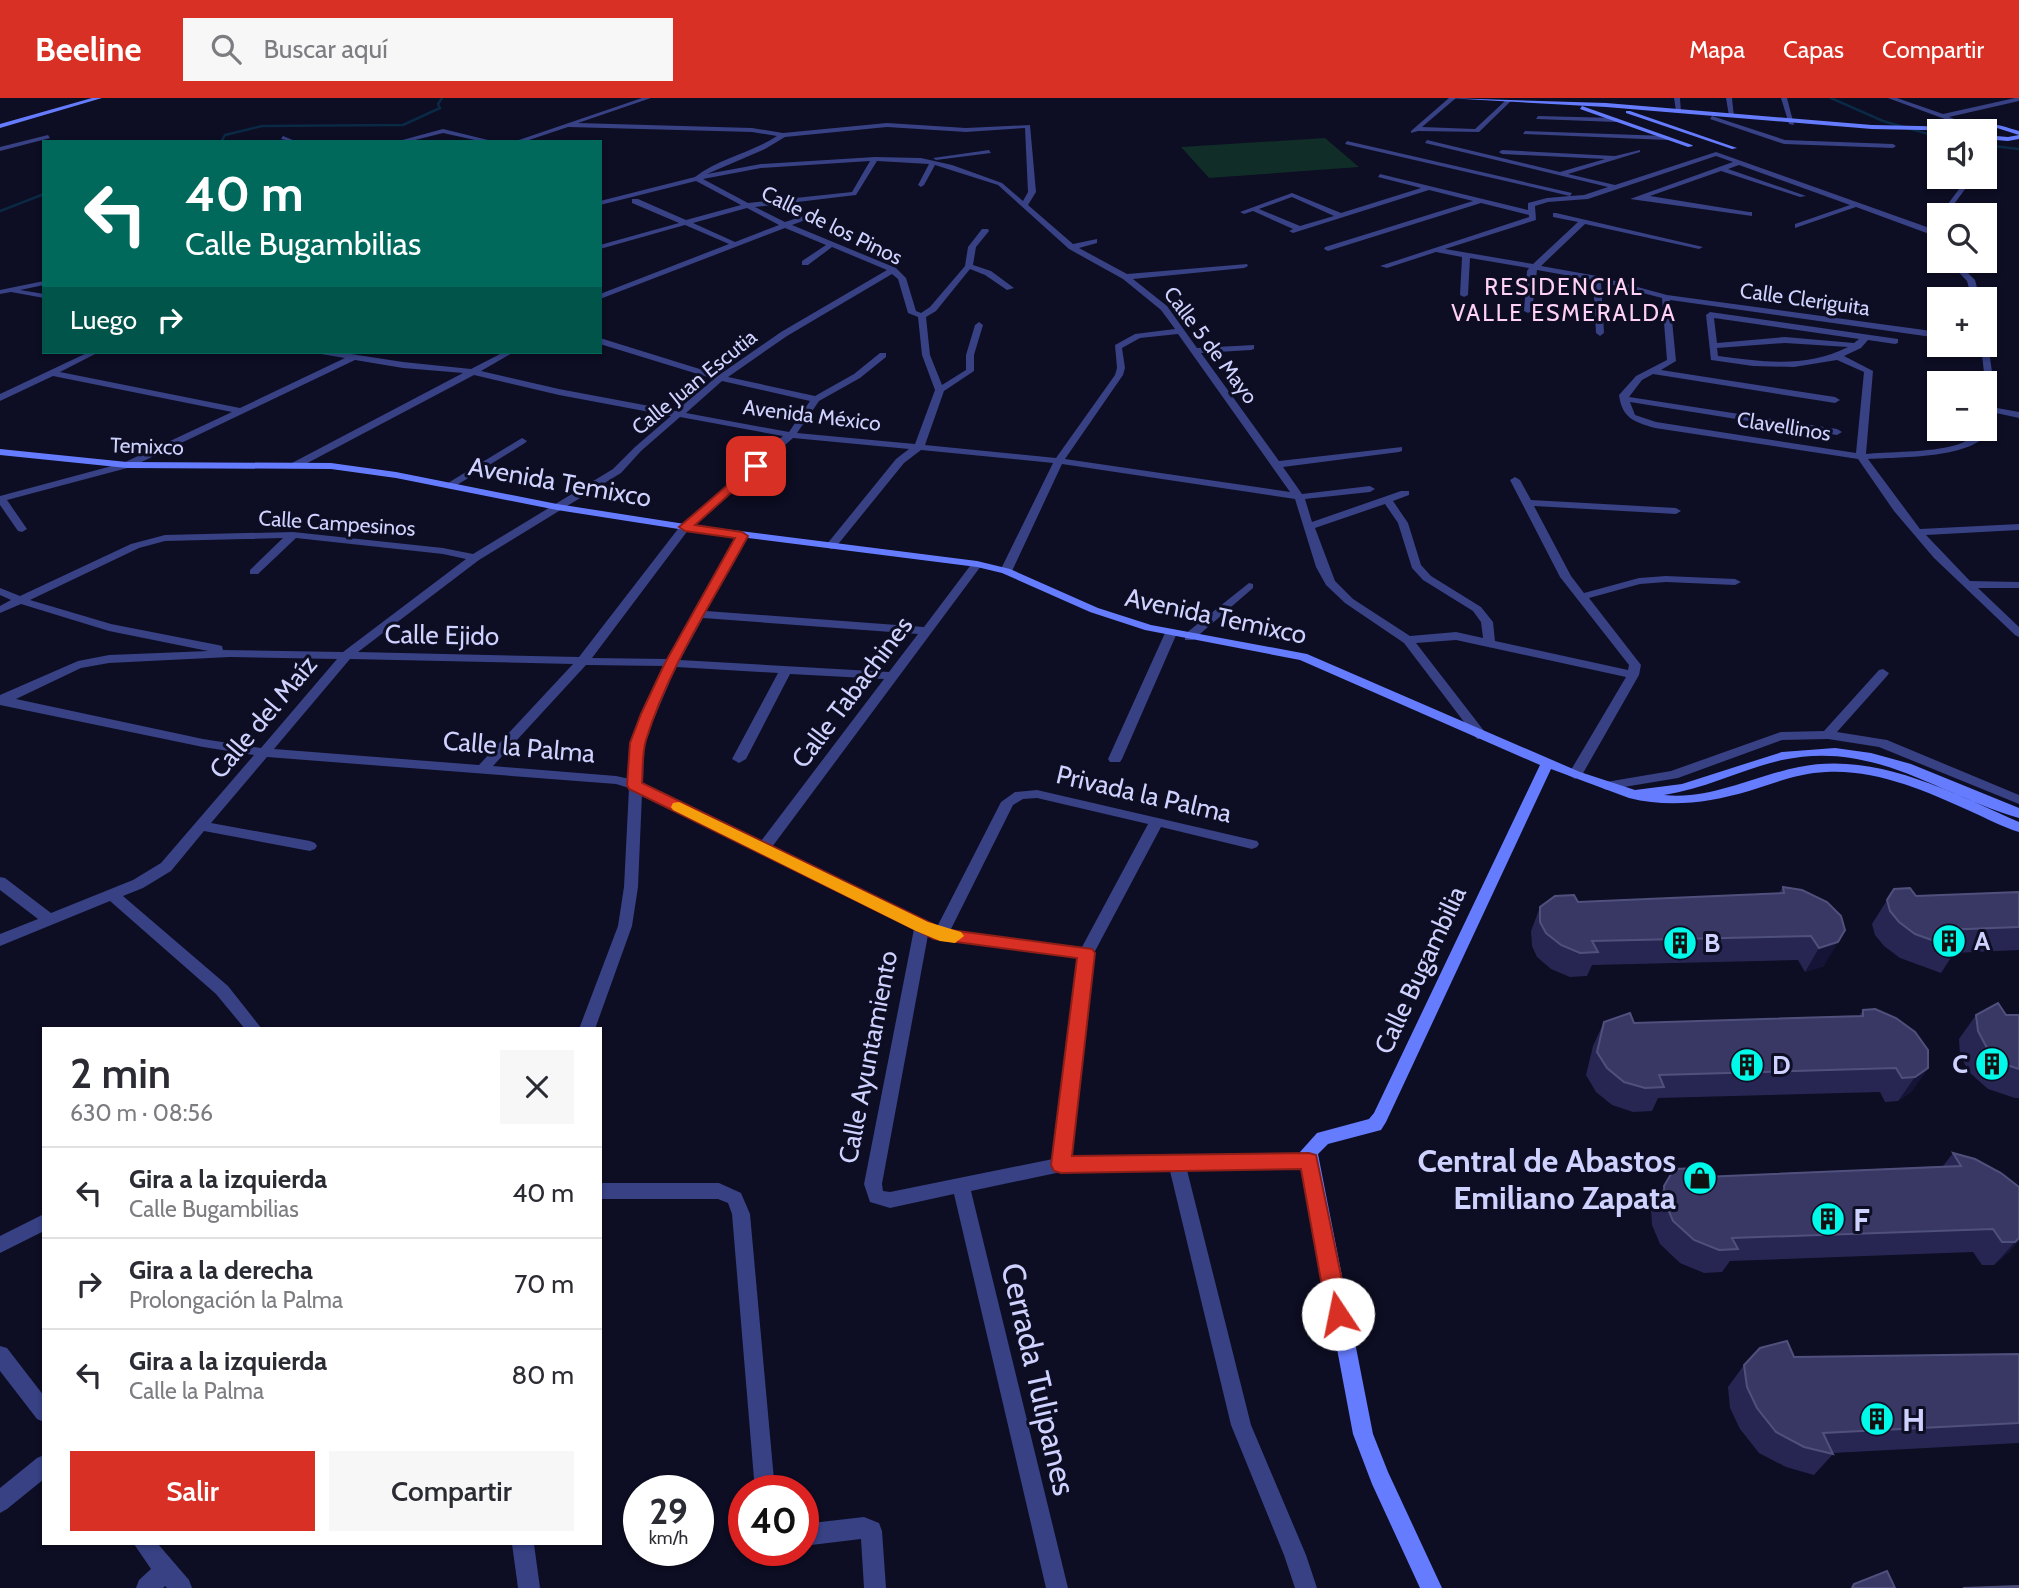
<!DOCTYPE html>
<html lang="es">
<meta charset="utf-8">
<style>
:root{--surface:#fff;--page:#f7f7f7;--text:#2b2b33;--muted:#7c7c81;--line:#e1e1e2;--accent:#d93025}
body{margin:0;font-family:Cabin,sans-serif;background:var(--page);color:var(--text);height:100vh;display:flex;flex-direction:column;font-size:26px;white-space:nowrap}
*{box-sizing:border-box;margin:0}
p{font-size:23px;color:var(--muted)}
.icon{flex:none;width:38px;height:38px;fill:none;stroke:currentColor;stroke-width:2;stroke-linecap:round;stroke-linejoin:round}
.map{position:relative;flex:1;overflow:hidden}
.details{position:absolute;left:42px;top:929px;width:560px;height:518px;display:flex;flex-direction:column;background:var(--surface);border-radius:0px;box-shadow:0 2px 5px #0004}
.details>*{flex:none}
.hud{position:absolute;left:42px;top:42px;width:560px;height:214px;border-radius:0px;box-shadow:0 2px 5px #0004;background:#00695c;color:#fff;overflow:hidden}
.tools{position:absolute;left:1927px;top:21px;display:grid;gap:14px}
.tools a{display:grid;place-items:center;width:70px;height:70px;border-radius:0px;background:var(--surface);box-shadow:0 2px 5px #0004;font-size:35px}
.speed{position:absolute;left:623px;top:1377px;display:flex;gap:14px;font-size:35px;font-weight:700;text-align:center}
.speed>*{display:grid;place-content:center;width:91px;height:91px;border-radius:50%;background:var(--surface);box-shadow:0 2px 5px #0004;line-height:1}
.speed small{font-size:18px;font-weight:400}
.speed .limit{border:10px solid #d22;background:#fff;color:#111}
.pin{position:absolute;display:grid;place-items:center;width:60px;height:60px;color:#fff;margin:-30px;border-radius:14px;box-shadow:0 4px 10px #0006}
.me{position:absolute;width:77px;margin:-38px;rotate:349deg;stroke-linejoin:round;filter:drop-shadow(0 0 5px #0008)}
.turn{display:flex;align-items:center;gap:24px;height:147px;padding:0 28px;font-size:32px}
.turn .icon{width:91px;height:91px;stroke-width:2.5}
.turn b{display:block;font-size:49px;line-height:60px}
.then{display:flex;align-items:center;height:66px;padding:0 28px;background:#0003;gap:14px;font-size:26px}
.round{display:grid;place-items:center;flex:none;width:74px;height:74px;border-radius:0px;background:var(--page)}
.overview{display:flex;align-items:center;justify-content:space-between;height:119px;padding:0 28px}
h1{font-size:42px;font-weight:600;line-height:52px}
.primary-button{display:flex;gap:14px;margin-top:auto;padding:14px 28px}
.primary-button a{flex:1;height:80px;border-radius:0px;background:var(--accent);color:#fff;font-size:28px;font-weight:600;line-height:80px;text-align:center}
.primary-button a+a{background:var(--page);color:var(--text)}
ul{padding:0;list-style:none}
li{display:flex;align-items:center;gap:21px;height:91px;padding:0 28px;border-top:2px solid var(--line)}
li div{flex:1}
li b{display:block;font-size:26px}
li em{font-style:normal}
header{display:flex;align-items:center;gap:42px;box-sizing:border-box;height:98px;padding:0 35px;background:var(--accent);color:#fff}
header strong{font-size:33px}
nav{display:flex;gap:38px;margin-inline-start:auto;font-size:24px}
.search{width:490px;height:63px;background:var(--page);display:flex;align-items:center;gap:18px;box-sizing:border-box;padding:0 24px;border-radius:0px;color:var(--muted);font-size:26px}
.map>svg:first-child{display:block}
</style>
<header>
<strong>Beeline</strong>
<div class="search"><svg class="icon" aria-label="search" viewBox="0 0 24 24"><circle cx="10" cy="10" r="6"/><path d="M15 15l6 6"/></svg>Buscar aquí</div>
<nav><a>Mapa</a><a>Capas</a><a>Compartir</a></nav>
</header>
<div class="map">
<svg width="2019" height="1490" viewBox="0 0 2019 1490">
<rect width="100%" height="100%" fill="#0d0d23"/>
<polygon fill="#102d27" points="1325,40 1359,69 1209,80 1181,49"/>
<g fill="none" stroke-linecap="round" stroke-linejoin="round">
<g stroke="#0a2945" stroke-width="2.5">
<polyline points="1831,0 1883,23 1939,39"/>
<polyline points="221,44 225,37 262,28 403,27 440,10 438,6 442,0"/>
<polyline points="1984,47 2019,51"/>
<polyline points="0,113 44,96"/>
</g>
<g fill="#374184" fill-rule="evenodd">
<path d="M642 0H651L578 25 752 30 783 35 887 25 966 30 1030 27 1036 94 1028 107 1073 146 1097 141V145L1079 150 1127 176 1247 166 1248 168 1244 170 1133 181 1167 208 1197 250 1254 247V251L1251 252 1201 255 1279 363 1402 349V353L1399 354 1283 369 1302 396 1370 388 1375 391 1370 394 1305 401 1312 424 1401 393H1409V397L1393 403 1408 425 1421 467 1431 478 1481 509 1493 524 1495 543 1628 572 1629 567 1560 479 1510 382 1515 379 1520 382 1531 402 1676 410 1681 413 1676 416 1534 408 1571 478 1584 495 1639 480 1666 478 1735 481 1741 484 1735 487 1666 484 1640 486 1589 500 1641 567 1639 577 1582 677 1575 681 1568 677 1626 579 1456 542 1416 545 1488 638 1487 641H1477L1404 545 1345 505 1326 487 1316 469 1295 401 1062 366 1012 473 1006 476 1000 473 1053 365 921 352 904 365 835 450 831 451 826 448 827 446 896 361 909 351 793 340 689 431 592 560 668 561 737 437 742 434 747 437 706 513 924 529 973 464H981V468L772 749 937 829 1001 704 1015 694 1037 692 1257 743 1259 746 1257 749 1252 751 1161 729 1094 855 1071 1059 1309 1056 1315 1058 1318 1063 1315 1068 1309 1070 1187 1072 1251 1327 1306 1457 1317 1490H1295L1284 1457 1231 1327 1170 1073 1061 1074 971 1093 1068 1490H1046L954 1096 890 1110 870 1104 864 1086 914 831 642 696 638 789 632 828 595 931H579L618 828 624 789 629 690 616 686 267 659 211 725 310 743 315 745 317 748 315 751 310 753 204 733 171 773 143 790 123 798 228 888 262 931H245L216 896 110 803 0 848V836L38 821 0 792V779L5 780 51 815 133 782 161 765 254 657 203 649 0 607V597L78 563 109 557 208 553 109 533 21 506 0 515V508L11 502 0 497V490L20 498 131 446 165 437 293 434 443 450 473 456 613 371 635 349 671 318 559 297 474 277 298 370H290V366L463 275 403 270 355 262 131 369 7 402 27 431 22 434 18 433 0 407V398L123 365 232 314 53 278 0 303V296L89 254H99L60 274 240 310 345 260 321 256 320 254H338L403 264 471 271 504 254H514L481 273 559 291 676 313 714 281 600 246V240L719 277 781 234 887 172 832 149 808 167H802V163L826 147 785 130 600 201V196L729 146 685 127 600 151V147L679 125 632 105V101H638L686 122 741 107 696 83 600 107V103L695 79C719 60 751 55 777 38L752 34 568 29 523 44H513ZM887 29 966 34 1025 30 1028 94 1023 103 1002 85 952 67 921 60 875 59 761 66 707 76 765 51 785 39ZM870 63 852 94 748 105 703 81 761 70ZM877 63 929 66 918 87 921 89 924 87 935 67 998 87 1069 151 1123 181 1161 212 1175 231 1135 236 1115 247 1117 270 1115 277 1056 360 925 347 944 293 974 273V257L983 227 979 224 975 227 966 257V272L942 287 930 257 926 219 936 213 970 171 985 177 1007 192 1014 190 991 173 973 167 976 149 989 133 988 131H982L968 149 965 168 930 209 921 215 916 213 906 180 896 170 792 127 819 117V113L785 124 755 109 856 97ZM747 110 779 127 735 144 693 125ZM892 176 898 181 908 215 918 219 922 257 935 292 915 346 797 335 819 303 860 280 886 259V255H880L854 276 815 298 728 279 787 238ZM1178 236 1290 394 1065 361 1123 277 1125 270 1122 250 1140 240ZM722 283 810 303 789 334 686 315ZM680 319 783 338 681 427 579 559 358 554 479 462 621 375 641 353ZM1385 406 1398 425 1412 470 1423 482 1473 513 1481 524 1483 540 1456 534 1410 538 1353 501 1335 483 1315 430ZM283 440 250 472V476H258L296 440 443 456 466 461 343 554 223 552 222 548 218 547 111 526 30 502 139 450 165 443ZM703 520 918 536 889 574 680 562ZM230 559 337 561 261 650 203 641 16 601 81 570 109 565ZM350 561 573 566 479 667 274 651ZM586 567 664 568 632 644 630 681 616 678 493 668ZM676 569 778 575 732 661 739 665 746 661 790 576 884 581 761 743 643 685 644 644ZM1037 700 1148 726 1082 849 950 833 1013 707 1023 701ZM928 837 940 842 1078 860 1053 1061 890 1094 883 1093 882 1086Z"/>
<polygon points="1449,0 1456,0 1422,29 1475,31 1506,2 1511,3 1479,34 1418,33 1411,35 1411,33"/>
<polygon points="1674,0 1680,0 1681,14 1676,13"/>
<polygon points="1726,0 1732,0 1734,19 1729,18"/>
<polygon points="1781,0 1787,0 1794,27 1789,26"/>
<polygon points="1888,0 1897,0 1943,16 2015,0 2019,0 2019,3 1949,19 1971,27 1969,30"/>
<polygon points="1538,18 1616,20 1619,22 1616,24 1536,21"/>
<polygon points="1712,18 1785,42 1893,46 1896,48 1893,50 1784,46 1710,21"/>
<polygon points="443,31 488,42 484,44 443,35 407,44 395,44"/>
<polygon points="1525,33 1667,38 1670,40 1667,42 1523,36"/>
<polygon points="48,37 50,40 0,53 0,49"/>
<polygon points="283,38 295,43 296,44 281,41"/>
<path d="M1427 42 1560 74 1605 61 1502 56 1499 54 1502 52 1615 58 1640 52V54L1568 76 1615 87 1716 54 1938 133V137H1932L1856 109 1795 130V126L1850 107 1739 67 1728 71 1806 98 1800 99 1721 73 1650 98 1749 114H1752V118L1630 101 1733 64 1716 58 1588 101 1548 104 1535 108 1536 122 1445 151 1533 166 1578 124 1553 119V115H1556L1703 149 1699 151 1585 126 1541 168 1597 178 1667 197 1939 234V240L1670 202 1676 263 1661 272 1835 299 1840 302 1835 305 1653 276 1642 282 1629 299 1837 331 1842 334 1837 337 1630 304 1635 317 1656 324 1856 355 1864 274 1837 262 1794 269 1753 268 1711 262 1706 217 1710 214 1898 241V245L1895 246 1868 242 1861 250 1844 258 1873 273 1866 356C1895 353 1935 355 1962 345 1970 342 1976 333 1984 331V321L1988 312 1981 247H1984V238H1987L1997 310 2019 314V320L1996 315C1994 322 1991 330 1988 335 1969 361 1897 359 1868 361L1920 431 2019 426V432L1926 437 1970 483 2019 484V490H1978L2019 529V539L2015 537 1934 460 1894 413 1858 361 1655 330C1634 324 1622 320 1619 297L1636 278 1667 262 1662 200 1601 184 1604 235 1600 238 1596 235 1593 182 1537 172 1532 213 1528 215 1524 213 1527 173 1529 170 1470 160 1468 197 1464 199 1460 197 1462 159 1436 154 1387 170 1380 168 1529 119V117L1481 105 1328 153 1324 151 1325 149 1473 103 1429 92 1293 135 1289 133 1293 131 1253 113 1244 116 1240 114 1292 95 1341 115 1421 90 1378 79 1380 76 1528 112V105L1547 100 1570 98 1345 46 1347 43 1572 95 1570 98 1584 97 1608 89 1425 45ZM1292 99 1334 118 1300 128 1259 111ZM1714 220 1859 241 1854 245 1785 239 1717 245ZM1785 245 1848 249C1807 270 1763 264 1718 258L1717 250Z"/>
<polygon points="989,52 991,55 936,62 933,60"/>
<polygon points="1968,79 1974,79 1946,117 1939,118"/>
<polygon points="1948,163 1956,163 1975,182 1980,201 1972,201 1967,183"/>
<polygon points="44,183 44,187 20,192 44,196 44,200 11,194 0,196 0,192"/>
<polygon points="522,340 527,343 525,345 452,390 443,388"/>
<polygon points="1249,485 1253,486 1253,490 1193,542 1185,542 1185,536"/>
<polygon points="1171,531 1177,535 1122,661 1120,664 1110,664 1108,661 1165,535"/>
<polygon points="1883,571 1889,575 1887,578 1837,634 1887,642 2019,697 2019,706 1879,649 1828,641 1782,642 1678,680 1606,692 1599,688 1606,684 1671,673 1781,634 1824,633 1879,572"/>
<polygon points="600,1085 719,1085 741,1095 750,1116 775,1393 755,1393 732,1116 728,1105 718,1101 600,1101"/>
<polygon points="44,1116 44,1133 0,1155 0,1138"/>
<polygon points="0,1248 7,1250 44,1298 44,1324 37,1321 0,1273"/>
<polygon points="44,1357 44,1381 7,1411 0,1415 0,1390 37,1360"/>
<polygon points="864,1419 879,1425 882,1433 886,1490 864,1490 861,1441 803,1448 803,1426"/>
<polygon points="134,1446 158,1446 189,1482 192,1490 167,1490 165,1488 163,1490 136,1490 139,1482 151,1471"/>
<polygon points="512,1446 534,1446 540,1490 518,1490"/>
</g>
<g fill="#667cff" fill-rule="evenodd">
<polygon points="92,0 102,0 0,30 0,26"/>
<path d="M1446 0 1606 5 1872 27 1965 29C1980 20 2003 28 2019 33V37L1997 30H1971L1972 33 1872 31 1606 9Z"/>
<polygon points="1582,8 1692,47 1693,48 1688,49 1580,11"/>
<polygon points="1626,13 1630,13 1737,50 1732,51 1626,15"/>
<polygon points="1984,37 2008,39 2019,37 2019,41 2008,43 1984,41"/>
<path d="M0 351 127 364 331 365 396 374 557 406 685 426 977 463 1010 471 1098 510 1151 527 1307 556 1580 674 1635 692 1682 686 1782 654 1835 650 1871 655 1911 666 2019 710V720C1937 696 1874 642 1782 662 1742 671 1705 691 1664 697 1711 702 1754 678 1799 669 1875 653 1951 694 2019 724V734C2002 729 1986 720 1970 713 1926 693 1876 671 1826 674 1799 675 1774 685 1749 693 1708 705 1669 710 1629 700L1551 671 1386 1024 1381 1032 1328 1046 1318 1056 1373 1336 1388 1374 1442 1490H1420L1372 1386 1353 1336 1300 1054 1317 1035 1369 1021 1374 1015 1540 667 1300 562 1145 532 1090 514 1002 475 977 469 685 432 557 412 396 380 331 371 127 370 0 357Z"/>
</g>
</g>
<g fill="#272652">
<polygon points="1783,789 1802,792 1824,868 1805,874 1798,862 1592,867 1587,878 1570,879 1551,871 1537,859 1532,848 1531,833 1540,809 1578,804 1779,795"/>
<polygon points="1894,791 1916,798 2019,794 2019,852 1954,855 1941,875 1900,860 1884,848 1875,837 1872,826"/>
<polygon points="1863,912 1928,970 1911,994 1898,1003 1885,1004 1880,994 1658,1000 1652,1013 1633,1014 1612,1007 1596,994 1586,977 1593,948 1604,924 1634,925 1859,918"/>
<polygon points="1976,917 2019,917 2019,1000 2015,1000 1988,991 1969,974 1960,957 1959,941"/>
<polygon points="1953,1055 2019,1143 2009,1154 1994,1167 1982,1167 1973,1154 1730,1163 1722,1174 1704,1175 1680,1165 1660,1146 1652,1127 1651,1112 1674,1071 1703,1079 1943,1068"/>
<polygon points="2019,1256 2019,1345 1833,1355 1833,1356 1814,1377 1786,1369 1759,1355 1740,1331 1730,1310 1728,1289 1744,1267 1794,1259"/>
</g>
<g fill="#151437">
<polygon points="1838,844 1824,868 1805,874 1819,850"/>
<polygon points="1928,970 1911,994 1898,1003 1915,979"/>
<polygon points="2019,1140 2019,1143 2009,1154 1994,1167"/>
</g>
<g fill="#393865" stroke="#50507d" stroke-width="2">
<polygon points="1783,789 1802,792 1827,804 1841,818 1845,832 1838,844 1819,850 1811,838 1592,843 1598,854 1580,855 1561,847 1546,835 1540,824 1540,809 1555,798 1574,797 1578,804 1784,795"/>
<polygon points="1910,790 1916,798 2019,794 2019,829 1943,832 1957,851 1915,836 1899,824 1890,813 1887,802 1894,791"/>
<polygon points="1998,905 2006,917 2019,917 2019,971 2007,967 1987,950 1978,933 1976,917"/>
<polygon points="1875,911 1896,920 1915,934 1928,952 1928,970 1915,979 1902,980 1896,970 1659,977 1664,989 1645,990 1624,984 1607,970 1597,954 1604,924 1630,915 1634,925 1863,918 1863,912"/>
<polygon points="1953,1055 1975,1061 2001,1075 2019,1089 2019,1140 2015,1144 2002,1144 1993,1131 1732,1140 1738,1151 1719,1152 1694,1142 1673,1123 1665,1104 1664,1088 1674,1071 1698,1070 1703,1079 1961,1068"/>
<polygon points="1787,1243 1794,1259 2019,1256 2019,1325 1823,1335 1833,1356 1804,1349 1776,1334 1757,1310 1747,1289 1744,1267 1760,1250"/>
<polygon points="1887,1473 1895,1490 1852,1490 1854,1486"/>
<polygon points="2019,1488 2019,1490 1963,1490"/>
</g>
<path fill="#d93025" stroke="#8d1f18" stroke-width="2" d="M752 366 761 368 695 427 742 434 748 438C713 503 668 570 646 642 642 655 643 671 642 685L943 831 1092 851 1095 855 1072 1058 1309 1055 1316 1057 1349 1216 1346 1223 1338 1226 1331 1223 1327 1216 1301 1071 1061 1075 1054 1073 1051 1067 1077 860 934 841 629 691 627 687 630 645 641 616 665 565 735 440 685 433 679 429Z"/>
<polygon fill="#f59e0b" points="679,704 928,824 961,834 964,838 955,845 940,843 916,833 673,712 671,709 673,705"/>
<defs>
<g id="building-disc" transform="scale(1.75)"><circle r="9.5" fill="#00faea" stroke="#0d0d23"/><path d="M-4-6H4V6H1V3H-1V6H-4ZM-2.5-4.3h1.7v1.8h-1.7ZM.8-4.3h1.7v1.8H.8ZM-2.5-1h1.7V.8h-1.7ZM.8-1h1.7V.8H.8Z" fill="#111"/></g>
<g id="shop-disc" transform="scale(1.75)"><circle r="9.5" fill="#00faea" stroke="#0d0d23"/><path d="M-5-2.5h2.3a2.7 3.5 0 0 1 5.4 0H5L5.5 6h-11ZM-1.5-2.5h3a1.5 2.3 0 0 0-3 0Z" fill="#111"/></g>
</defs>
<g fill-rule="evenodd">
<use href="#building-disc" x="1949" y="843"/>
<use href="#building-disc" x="1680" y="845"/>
<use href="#building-disc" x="1992" y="966"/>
<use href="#building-disc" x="1747" y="967"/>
<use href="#shop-disc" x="1700" y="1080"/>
<use href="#building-disc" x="1828" y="1121"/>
<use href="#building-disc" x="1877" y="1321"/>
</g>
<g text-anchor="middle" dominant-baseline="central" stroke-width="6" stroke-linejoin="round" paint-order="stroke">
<g font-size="21" fill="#cfd2ff" stroke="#0d0d23">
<text transform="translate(832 127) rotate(26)">Calle de los Pinos</text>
<text transform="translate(1805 201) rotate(8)">Calle Cleriguita</text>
<text transform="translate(1211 247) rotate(53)">Calle 5 de Mayo</text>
<text transform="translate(694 284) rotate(-39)">Calle Juan Escutia</text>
<text transform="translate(812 317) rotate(7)">Avenida México</text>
<text transform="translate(1784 328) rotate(9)">Clavellinos</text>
<text transform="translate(147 348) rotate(2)">Temixco</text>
<text transform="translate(337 425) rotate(4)">Calle Campesinos</text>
</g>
<g font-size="23" letter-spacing="2" fill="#ffd1f6" stroke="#0d0d23">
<text x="1564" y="189">RESIDENCIAL<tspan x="1564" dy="26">VALLE ESMERALDA</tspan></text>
</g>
<g font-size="26" fill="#cfd2ff" stroke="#0d0d23">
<text transform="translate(560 384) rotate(10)">Avenida Temixco</text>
<text transform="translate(1216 518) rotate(12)">Avenida Temixco</text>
<text transform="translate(442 537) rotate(1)">Calle Ejido</text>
<text transform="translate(852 594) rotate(-53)">Calle Tabachines</text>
<text transform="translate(263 619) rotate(-50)">Calle del Maíz</text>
<text transform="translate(519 649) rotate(5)">Calle la Palma</text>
<text transform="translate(1144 696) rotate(13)">Privada la Palma</text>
<text transform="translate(1420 872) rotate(-65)">Calle Bugambilia</text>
<text transform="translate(868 959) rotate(-79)">Calle Ayuntamiento</text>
</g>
<g font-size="26" font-weight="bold" fill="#cfd2ff" stroke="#0d0d23" text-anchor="start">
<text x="1974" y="843">A</text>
<text x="1704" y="845">B</text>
<text x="1968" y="966" text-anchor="end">C</text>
<text x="1772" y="967">D</text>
</g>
<g font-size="32" font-weight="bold" fill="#cfd2ff" stroke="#0d0d23" text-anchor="start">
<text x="1676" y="1062" text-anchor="end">Central de Abastos<tspan x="1676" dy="37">Emiliano Zapata</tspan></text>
<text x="1853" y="1121">F</text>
<text x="1902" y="1321">H</text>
</g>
<g font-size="32" fill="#cfd2ff" stroke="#0d0d23">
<text transform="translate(1039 1281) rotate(77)">Cerrada Tulipanes</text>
</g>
</g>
</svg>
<div class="tools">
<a><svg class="icon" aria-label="sound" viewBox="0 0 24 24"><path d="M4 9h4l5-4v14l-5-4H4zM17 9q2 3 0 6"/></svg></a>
<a><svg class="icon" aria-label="search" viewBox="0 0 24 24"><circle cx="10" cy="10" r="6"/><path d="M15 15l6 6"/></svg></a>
<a>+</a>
<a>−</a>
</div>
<div class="speed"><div>29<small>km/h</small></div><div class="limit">40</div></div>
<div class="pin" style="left:756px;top:368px;background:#d93025"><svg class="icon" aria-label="arrive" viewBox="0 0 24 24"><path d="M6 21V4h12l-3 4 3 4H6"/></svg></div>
<svg class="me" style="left:1338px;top:1216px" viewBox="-20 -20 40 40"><circle r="19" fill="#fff"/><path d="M0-13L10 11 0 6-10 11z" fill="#d93025"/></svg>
<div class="hud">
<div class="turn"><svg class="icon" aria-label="left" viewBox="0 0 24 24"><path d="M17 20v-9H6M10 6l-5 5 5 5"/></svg><div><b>40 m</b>Calle Bugambilias</div></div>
<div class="then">Luego<svg class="icon" aria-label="right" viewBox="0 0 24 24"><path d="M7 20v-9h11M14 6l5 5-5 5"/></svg></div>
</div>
<section class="details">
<div class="overview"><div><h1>2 min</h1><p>630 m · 08:56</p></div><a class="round"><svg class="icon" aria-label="close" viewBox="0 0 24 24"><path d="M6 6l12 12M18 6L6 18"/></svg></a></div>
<ul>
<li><svg class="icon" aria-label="left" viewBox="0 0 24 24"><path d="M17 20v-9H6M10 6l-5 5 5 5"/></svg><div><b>Gira a la izquierda</b><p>Calle Bugambilias</p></div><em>40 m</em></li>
<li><svg class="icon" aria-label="right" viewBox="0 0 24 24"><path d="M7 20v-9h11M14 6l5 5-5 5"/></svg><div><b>Gira a la derecha</b><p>Prolongación la Palma</p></div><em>70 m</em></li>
<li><svg class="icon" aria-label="left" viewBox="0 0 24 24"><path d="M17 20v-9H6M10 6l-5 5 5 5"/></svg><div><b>Gira a la izquierda</b><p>Calle la Palma</p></div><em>80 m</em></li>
</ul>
<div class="primary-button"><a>Salir</a><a>Compartir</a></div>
</section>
</div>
